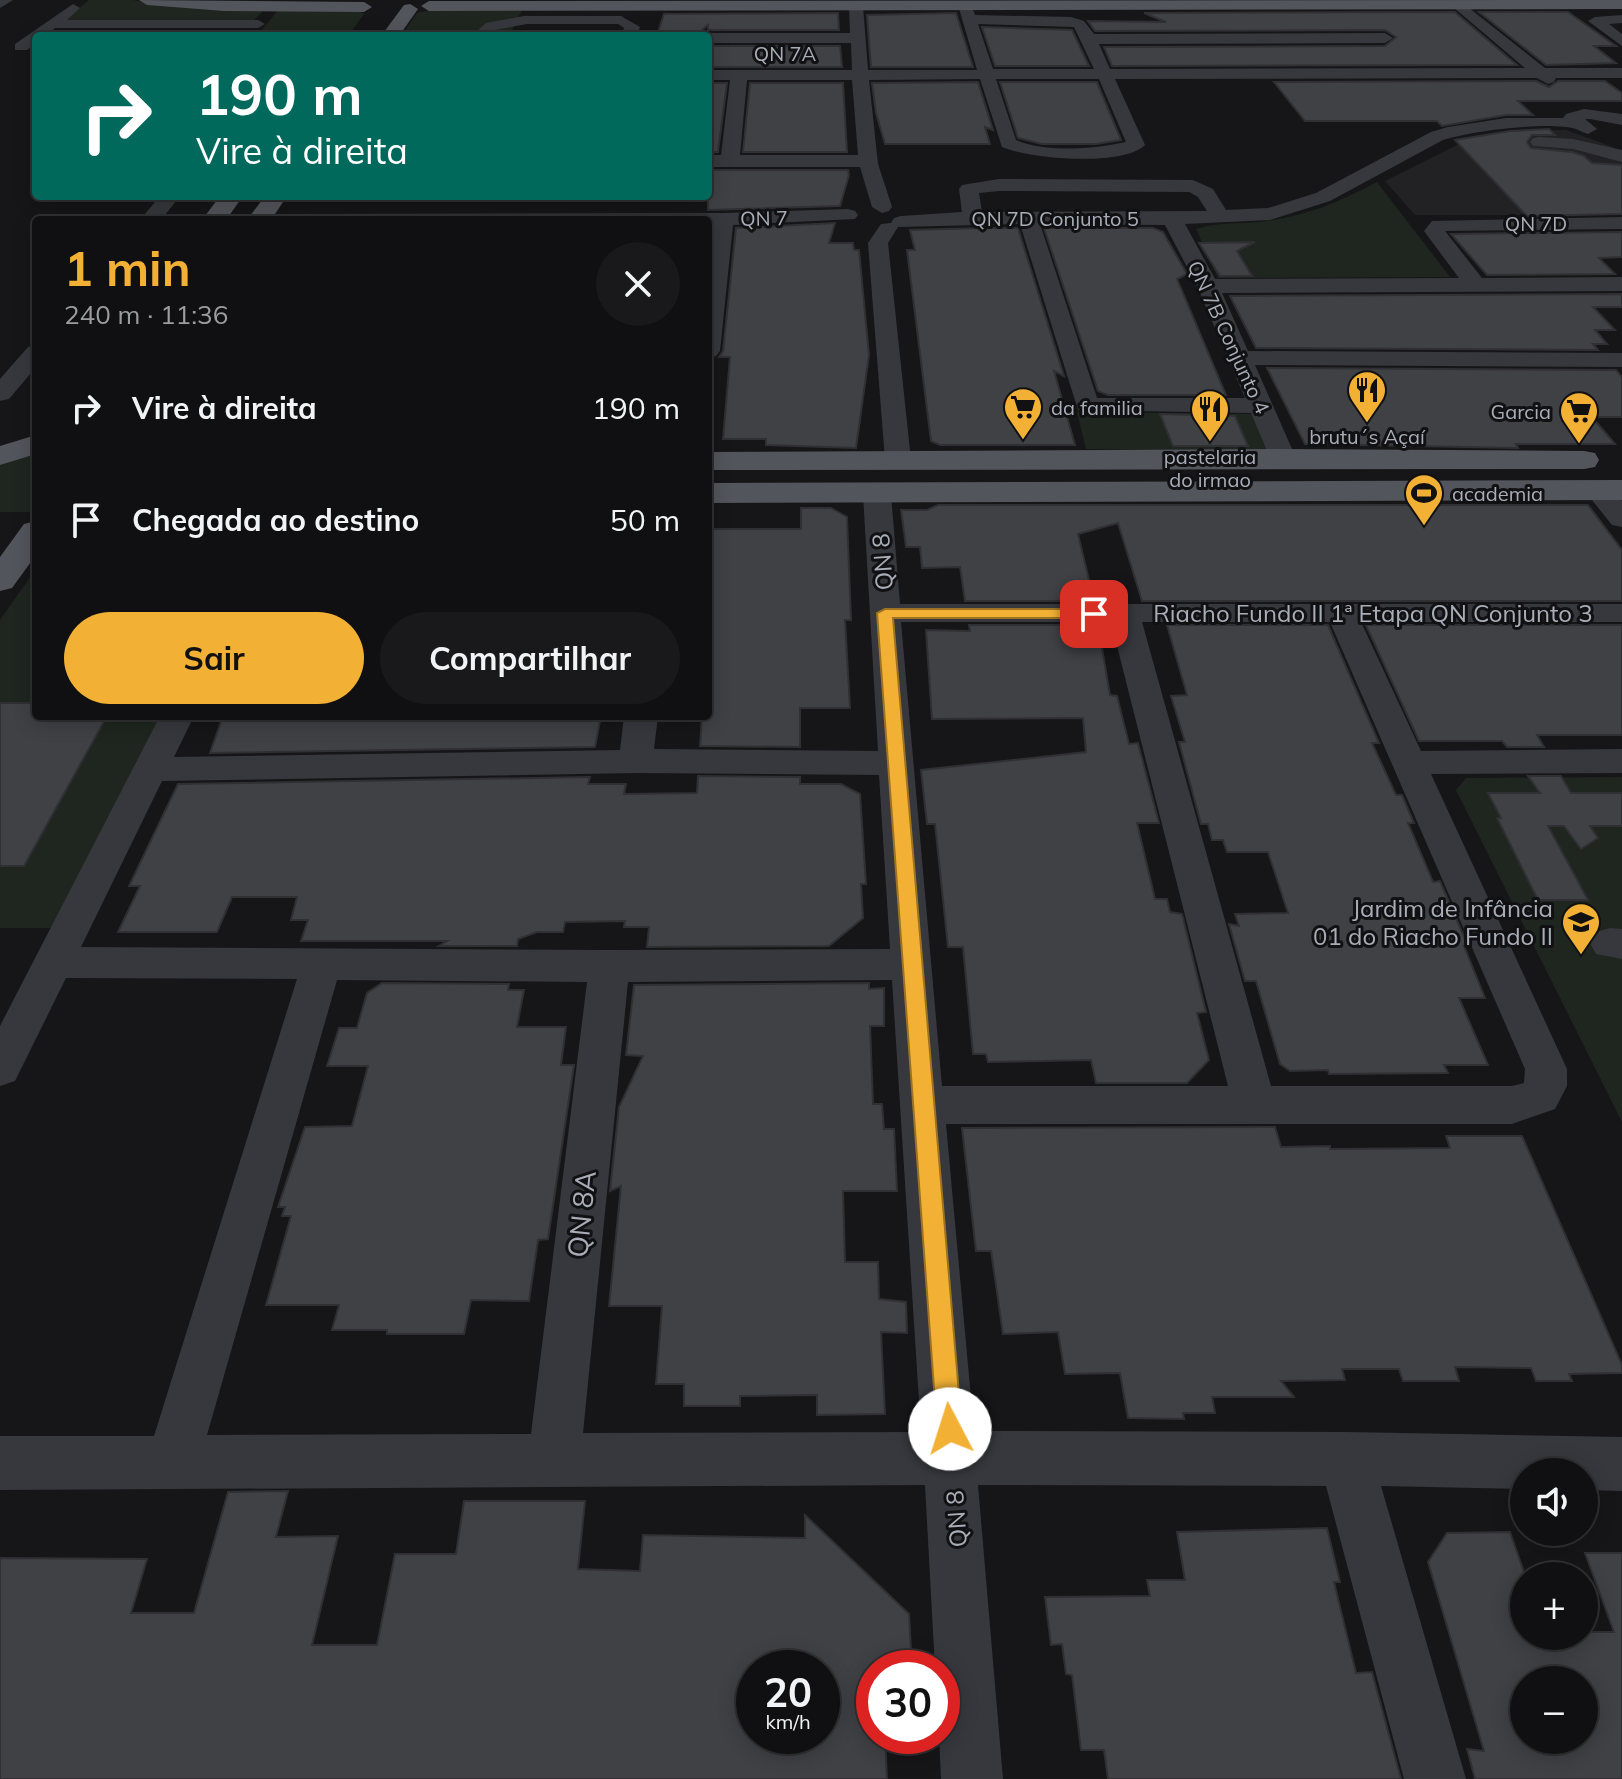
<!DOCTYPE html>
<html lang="pt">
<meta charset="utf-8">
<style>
:root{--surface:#101012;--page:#19191b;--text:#f1f3f6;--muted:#9c9d9f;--line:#303032;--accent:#f2b134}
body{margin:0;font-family:Mulish,sans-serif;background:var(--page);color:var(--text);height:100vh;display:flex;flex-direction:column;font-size:30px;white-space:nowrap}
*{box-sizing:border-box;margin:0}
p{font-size:26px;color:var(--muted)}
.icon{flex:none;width:44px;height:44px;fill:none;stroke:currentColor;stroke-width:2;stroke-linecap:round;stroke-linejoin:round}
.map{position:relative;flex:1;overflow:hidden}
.panel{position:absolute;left:32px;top:216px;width:680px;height:504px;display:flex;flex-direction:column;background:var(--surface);border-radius:8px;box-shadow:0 4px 20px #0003,0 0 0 2px var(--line)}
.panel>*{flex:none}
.guide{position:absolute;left:32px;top:32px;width:680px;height:168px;border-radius:8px;box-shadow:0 4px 20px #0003,0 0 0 2px var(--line);background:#00695c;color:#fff;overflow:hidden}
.fabs{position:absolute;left:1510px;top:1458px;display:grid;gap:16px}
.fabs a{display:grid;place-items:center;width:88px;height:88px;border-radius:50%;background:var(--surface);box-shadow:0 4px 20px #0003,0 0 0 2px var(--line);font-size:40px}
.speed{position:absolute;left:736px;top:1650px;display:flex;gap:16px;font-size:40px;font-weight:700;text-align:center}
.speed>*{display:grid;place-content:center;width:104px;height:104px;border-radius:50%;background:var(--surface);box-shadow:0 4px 20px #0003,0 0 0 2px var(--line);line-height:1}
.speed small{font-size:20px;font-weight:400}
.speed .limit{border:12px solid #d22;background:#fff;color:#111}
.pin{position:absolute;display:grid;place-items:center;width:68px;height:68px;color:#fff;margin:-34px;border-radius:16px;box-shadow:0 4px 12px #0006}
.me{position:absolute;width:88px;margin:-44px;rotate:355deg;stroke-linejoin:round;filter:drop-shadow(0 0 6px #0008)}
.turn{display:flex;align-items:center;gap:28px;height:168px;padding:0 32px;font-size:36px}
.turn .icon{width:104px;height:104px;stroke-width:2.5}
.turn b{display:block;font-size:56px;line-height:68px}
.round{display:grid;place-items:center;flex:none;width:84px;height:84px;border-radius:42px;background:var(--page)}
.overview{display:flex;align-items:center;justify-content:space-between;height:136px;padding:0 32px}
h1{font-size:48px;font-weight:700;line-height:60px;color:var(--accent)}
.button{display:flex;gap:16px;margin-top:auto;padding:16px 32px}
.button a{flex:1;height:92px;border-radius:48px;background:var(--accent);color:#111;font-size:32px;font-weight:700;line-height:92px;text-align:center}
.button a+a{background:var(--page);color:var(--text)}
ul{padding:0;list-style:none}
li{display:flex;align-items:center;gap:24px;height:112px;padding:0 32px}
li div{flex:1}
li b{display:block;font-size:30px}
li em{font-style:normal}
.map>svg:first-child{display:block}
</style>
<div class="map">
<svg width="1622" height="1779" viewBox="0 0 1622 1779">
<rect width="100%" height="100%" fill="#161618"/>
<polygon fill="#222225" points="1566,130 1613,147 1622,154 1622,215 1415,215 1385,181 1473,137 1509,131"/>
<g fill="#1e261f">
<polygon points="89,0 133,0 186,8 264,10 251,23 65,20"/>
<polygon points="439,8 523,8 509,36 401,36 417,13"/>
<polygon points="278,10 359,11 364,14 348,36 257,36"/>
<path d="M1377 182 1450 277 1218 278 1196 229C1217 222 1237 224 1259 222 1306 216 1335 204 1377 182Z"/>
<polygon points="1077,412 1252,414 1268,451 1086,449"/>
<polygon points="36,449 36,512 0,512 0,462"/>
<polygon points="36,569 36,716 161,716 51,928 0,928 0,620"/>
<polygon points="1622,777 1622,1122 1456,790 1466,778"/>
</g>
<g fill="#404145" stroke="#303034" stroke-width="2" fill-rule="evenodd">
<polygon points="1455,12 1517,65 1112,66 1104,47 1385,46 1396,37 1385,30 1095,31 1088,21 1166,22 1144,13"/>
<polygon points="1479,12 1568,12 1616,46 1594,46 1616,63 1546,65"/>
<polygon points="838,13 839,30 708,30 708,25 696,35 657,35 664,14"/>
<polygon points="956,13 973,67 871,67 867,15"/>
<polygon points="982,27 1072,30 1089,66 995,66"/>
<polygon points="708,46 840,46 842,67 708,67"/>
<polygon points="1536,81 1549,87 1558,81 1605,81 1622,93 1622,101 1518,101 1533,115 1506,115 1442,126 1437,121 1305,121 1274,82"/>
<polygon points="978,82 993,130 985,127 990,144 885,144 876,113 872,83"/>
<polygon points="1000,82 1097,82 1121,140 1096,144 1042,144 1018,138"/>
<polygon points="708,83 727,83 718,152 708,152"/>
<polygon points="750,83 843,83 847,152 743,152"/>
<polygon points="1549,129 1555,135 1532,135 1527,142 1531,148 1572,152 1584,156 1592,163 1622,165 1622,214 1527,216 1455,140 1510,131"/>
<polygon points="708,170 848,170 849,175 840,206 708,210"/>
<polygon points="835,223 829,243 853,243 854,250 859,250 869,355 856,448 766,445 766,439 723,439 730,357 719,357 723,351 736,228"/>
<polygon points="987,228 1018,228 1064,376 1054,371 1075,445 940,445 931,441 907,250 915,250 910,230"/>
<polygon points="1044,228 1153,228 1163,232 1187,274 1177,279 1226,395 1108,395 1098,391"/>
<polygon points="1622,232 1622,257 1599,258 1615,274 1487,275 1451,234"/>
<polygon points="1255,242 1237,251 1252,276 1220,276 1199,243"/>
<polygon points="1622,294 1622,307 1593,307 1615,330 1595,330 1607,344 1593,344 1598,350 1256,348 1230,296"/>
<polygon points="1267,368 1616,370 1622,377 1622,417 1592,417 1615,444 1516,444 1518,448 1305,444"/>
<polygon points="1160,414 1235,416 1248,446 1173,446"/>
<polygon points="938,505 1588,505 1622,550 1622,601 1142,601 1118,523 1078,534 1094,601 965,601 960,567 922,568 920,547 906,547 901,510 927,510"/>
<polygon points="801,508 831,508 847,517 851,620 845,620 850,708 800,708 800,747 700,746 702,716 708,716 708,529 801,529"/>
<polygon points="969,625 1098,625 1110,695 1117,696 1129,744 1138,743 1159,823 1137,823 1155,899 1167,899 1170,912 1182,914 1206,1012 1197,1013 1209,1060 1187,1083 1096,1083 1091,1060 988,1062 986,1054 973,1054 963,947 948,947 935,824 927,824 921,770 1086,752 1083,718 932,719 926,630 970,631"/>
<polygon points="1167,625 1328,625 1379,743 1372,743 1396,795 1402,795 1414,823 1408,823 1433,882 1440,881 1468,946 1464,946 1485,998 1459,998 1488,1065 1444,1065 1448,1073 1329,1074 1328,1070 1290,1071 1280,1064 1256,981 1245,981 1229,924 1239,926 1235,914 1288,913 1268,852 1227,852 1223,840 1212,840 1208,824 1201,824 1179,742 1185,742 1171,696 1187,695"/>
<polygon points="1366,625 1622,625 1622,735 1537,735 1544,747 1507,747 1502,741 1419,741"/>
<polygon points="0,703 36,703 36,716 107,716 24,866 0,866"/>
<polygon points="223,716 601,716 595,747 210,753"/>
<polygon points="698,776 800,777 800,784 841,784 860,794 866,884 861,884 863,918 829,946 647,947 649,927 624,927 625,921 565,922 563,932 537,932 518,939 517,946 439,946 447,941 301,941 308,920 291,920 297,897 232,897 217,932 118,932 140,886 129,886 178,784 590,777 588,784 626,784 624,794 697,793"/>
<polygon points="1528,776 1561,776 1571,793 1622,793 1622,826 1590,826 1598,838 1581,849 1564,826 1548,826 1588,900 1538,900 1497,818 1501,818 1488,793 1540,793"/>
<polygon points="382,983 509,984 508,990 524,990 517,1027 566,1027 561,1065 574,1065 548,1239 538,1240 529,1301 471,1300 464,1334 387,1334 387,1330 332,1330 339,1305 266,1305 291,1216 282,1216 285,1207 278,1207 305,1127 352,1126 368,1066 327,1066 339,1028 357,1028 367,993"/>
<polygon points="869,983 869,989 884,988 884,1026 870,1026 873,1104 882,1104 884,1129 894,1129 897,1191 843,1191 845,1262 878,1262 879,1299 906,1302 907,1333 881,1332 885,1414 817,1415 817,1395 740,1396 740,1406 684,1406 684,1384 656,1384 662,1306 609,1306 621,1186 610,1191 619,1107 643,1056 626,1055 634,985"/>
<polygon points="1275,1127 1281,1147 1330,1146 1330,1149 1450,1148 1446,1136 1522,1136 1622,1365 1622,1373 1569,1374 1572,1381 1536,1381 1531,1368 1455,1367 1459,1381 1403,1381 1399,1369 1342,1369 1345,1380 1281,1381 1294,1397 1212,1397 1215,1413 1183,1413 1184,1419 1128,1418 1120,1373 1065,1374 1058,1332 1003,1334 991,1251 976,1251 962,1128"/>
<path d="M288 1491 276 1537 338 1536 312 1645H377L395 1554H456L464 1501H585L578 1569 640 1571 643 1535 805 1538V1515L909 1614 912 1668H874V1736H885L887 1779H0V1558L147 1559 131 1613H194L228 1492ZM754 1668H822V1736H754Z"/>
<polygon points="1327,1528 1340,1582 1334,1582 1356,1673 1372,1672 1401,1779 1108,1779 1104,1750 1081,1750 1072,1675 1066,1674 1062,1644 1051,1645 1045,1597 1150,1596 1147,1580 1185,1580 1177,1532"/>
<path d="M1510 1532 1524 1572V1636H1584V1632H1614L1585 1553H1622V1779H1475L1467 1749 1484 1751 1428 1562 1447 1533ZM1524 1680H1584V1740H1524Z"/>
</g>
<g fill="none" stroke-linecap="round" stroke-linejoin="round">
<g fill="#37383d" fill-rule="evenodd">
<polygon points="0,0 13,0 0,8"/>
<path d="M1459 0 1545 68H1622V78H1556L1554 82 1548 84 1537 78 1115 79 1145 145C1123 167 1029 159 1002 147L980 79 869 80 878 164 892 207 889 211 882 213 872 207 860 167H708V155H721L730 80H708V70H852L851 43H708V36H702L708 33H850L849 6 856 2 863 6 868 70H977L958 5 965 1 970 2 975 15 1071 17 1084 21 1094 34 1385 33 1393 38 1385 43 1099 44 1110 69 1525 68 1453 7V1ZM978 24 1074 27 1094 69H993ZM996 79H1099L1126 142C1094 149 1046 153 1016 140ZM747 80H852L858 155H740Z"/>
<polygon points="73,4 80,8 67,20 258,20 265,24 258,28 55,28 45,36 36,36 36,43 27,50 15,50 15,44"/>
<polygon points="1622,15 1622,23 1609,24 1622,34 1622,46 1588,21 1595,17"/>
<polygon points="524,16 621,16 640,27 637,36 621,36 624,28 618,24 527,24 495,30 502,36 482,36 479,29 486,23"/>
<path d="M1584 109 1622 114V125L1590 119H1585L1597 129 1588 134C1584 133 1581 131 1576 129 1549 121 1471 131 1443 140L1330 201 1270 220 1185 224 1215 279 1459 278 1424 231 1432 221 1622 217V229L1445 231 1482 278 1622 277V291L1222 293 1248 351 1622 353V367L1255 365 1296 458 1292 464H1274L1270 458 1251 413 1078 410 1020 224 898 227 888 243 911 460 907 466H889L885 460 868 243 881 224 891 223 894 218 901 216 962 212 959 189 962 185 999 179 1193 180 1213 189 1226 210 1268 208 1316 193 1431 132 1448 127 1506 118H1563L1566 114ZM999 191 1189 192 1198 197 1207 211 982 212 979 193ZM1040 224 1165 225 1197 286 1245 398H1097Z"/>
<polygon points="1539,137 1573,139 1622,150 1622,162 1573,149 1533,146 1530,142 1533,138"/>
<polygon points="160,196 180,196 161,220 140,220"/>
<polygon points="848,209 855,211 858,215 855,219 733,225 720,351 716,356 708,358 708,263 713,225 708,225 708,220 269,220 279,214 724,213"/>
<polygon points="36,345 36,367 9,399 0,401 0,379 28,347"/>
<polygon points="1598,482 1608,484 1622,501 1622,527 1612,525 1584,490 1588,484"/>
<path d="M877 486 887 488 891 494 900 604H1622V622H1361L1421 751 1622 749V773L1431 774 1567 1069V1086L1555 1109 1512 1124H946L974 1431 1346 1432 1622 1437V1491L1584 1490V1472H1524V1489L1381 1486 1466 1779H1404L1326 1486 978 1485 1003 1779H941L939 1736H942V1668H935L925 1485 0 1490V1436H154L297 979 66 978 15 1081 0 1086V1026L160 716H194L174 757 620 750 624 716H658L654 749 878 751 863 494 867 488ZM901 622H1111L1228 1086H942ZM1142 622H1330L1525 1069 1524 1083 1512 1086H1271ZM636 773 879 775 890 949 609 950 81 947 162 781ZM337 980 587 982 531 1434 207 1435ZM892 980 921 1432 583 1433 628 982Z"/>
<polygon points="1610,928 1622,929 1622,959 1596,954 1590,943 1596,932"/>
</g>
<g fill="#53555c" fill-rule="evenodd">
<polygon points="139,0 364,2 372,7 364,12 224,11 147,5"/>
<polygon points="1622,0 1622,9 429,11 421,6 429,1"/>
<polygon points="410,4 418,9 399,36 381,36 404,5"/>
<polygon points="220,196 243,196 226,220 202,220"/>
<polygon points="265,196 287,196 271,220 247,220"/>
<polygon points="36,435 36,454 0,465 0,446"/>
<polygon points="1283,449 1584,451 1595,453 1599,460 1595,467 1584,469 708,470 708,452"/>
<polygon points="1622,480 1622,500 708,503 708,483"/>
<polygon points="36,521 36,555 12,588 0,591 0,557 24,524"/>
</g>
</g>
<polygon fill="#f2b134" stroke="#9d7322" stroke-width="2" points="885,609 1094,609 1102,614 1094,618 893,618 962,1429 958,1438 950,1441 941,1438 937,1429 877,613"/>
<defs>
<g id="restaurant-pin" transform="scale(2)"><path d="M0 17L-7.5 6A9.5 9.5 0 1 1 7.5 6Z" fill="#f2b134" stroke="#111113"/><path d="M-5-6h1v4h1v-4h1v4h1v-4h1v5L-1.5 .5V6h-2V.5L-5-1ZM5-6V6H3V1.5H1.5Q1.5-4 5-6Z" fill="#111"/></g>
<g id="supermarket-pin" transform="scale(2)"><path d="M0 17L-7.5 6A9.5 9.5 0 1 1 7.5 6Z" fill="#f2b134" stroke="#111113"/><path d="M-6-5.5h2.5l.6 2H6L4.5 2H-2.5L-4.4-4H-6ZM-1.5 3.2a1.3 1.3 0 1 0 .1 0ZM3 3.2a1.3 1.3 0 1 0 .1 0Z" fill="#111"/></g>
<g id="stadium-pin" transform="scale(2)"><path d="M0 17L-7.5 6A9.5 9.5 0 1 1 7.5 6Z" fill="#f2b134" stroke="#111113"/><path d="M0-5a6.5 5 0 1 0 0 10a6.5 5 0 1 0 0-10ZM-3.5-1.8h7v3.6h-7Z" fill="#111"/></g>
<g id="school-pin" transform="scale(2)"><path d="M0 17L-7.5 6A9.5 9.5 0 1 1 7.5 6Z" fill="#f2b134" stroke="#111113"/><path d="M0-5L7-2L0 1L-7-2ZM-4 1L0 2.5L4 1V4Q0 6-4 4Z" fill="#111"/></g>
</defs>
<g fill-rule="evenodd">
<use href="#restaurant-pin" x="1367" y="390"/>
<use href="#supermarket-pin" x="1023" y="407"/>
<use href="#restaurant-pin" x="1210" y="409"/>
<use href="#supermarket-pin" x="1579" y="411"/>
<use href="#stadium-pin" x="1424" y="493"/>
<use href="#school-pin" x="1581" y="922"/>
</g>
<g text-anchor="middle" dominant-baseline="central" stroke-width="6" stroke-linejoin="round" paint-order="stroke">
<g font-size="20" fill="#a8adb8" stroke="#111113">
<text x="785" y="53">QN 7A</text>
<text transform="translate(764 218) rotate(-1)">QN 7</text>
<text x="1055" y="218">QN 7D Conjunto 5</text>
<text x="1536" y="223">QN 7D</text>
<text transform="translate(1229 337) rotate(65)">QN 7B Conjunto 4</text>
</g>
<g font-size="20" fill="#a8adb8" stroke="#111113" text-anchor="start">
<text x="1051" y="407">da familia</text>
<text x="1551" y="411" text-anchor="end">Garcia</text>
<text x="1367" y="436" text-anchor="middle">brutu´s Açaí</text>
<text x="1210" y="456" text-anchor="middle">pastelaria<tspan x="1210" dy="23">do irmao</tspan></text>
<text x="1452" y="493">academia</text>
</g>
<g font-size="24" fill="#a8adb8" stroke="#111113">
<text transform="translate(882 562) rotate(-94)">QN 8</text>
<text x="1373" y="613">Riacho Fundo II 1ª Etapa QN Conjunto 3</text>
<text transform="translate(956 1519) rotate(-94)">QN 8</text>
</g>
<g font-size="24" fill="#a8adb8" stroke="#111113" text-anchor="end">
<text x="1553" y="908">Jardim de Infância<tspan x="1553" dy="28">01 do Riacho Fundo II</tspan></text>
</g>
<g font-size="28" fill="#a8adb8" stroke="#111113">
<text transform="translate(581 1214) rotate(-84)">QN 8A</text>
</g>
</g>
</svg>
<div class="fabs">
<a><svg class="icon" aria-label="sound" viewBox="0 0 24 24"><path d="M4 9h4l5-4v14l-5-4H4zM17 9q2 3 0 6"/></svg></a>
<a>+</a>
<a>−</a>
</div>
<div class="speed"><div>20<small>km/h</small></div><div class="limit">30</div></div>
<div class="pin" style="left:1094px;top:614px;background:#d93025"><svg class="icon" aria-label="arrive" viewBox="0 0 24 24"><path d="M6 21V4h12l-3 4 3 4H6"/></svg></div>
<svg class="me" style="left:950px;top:1429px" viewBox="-20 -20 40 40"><circle r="19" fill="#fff"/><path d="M0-13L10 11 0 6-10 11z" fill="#f2b134"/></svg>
<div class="guide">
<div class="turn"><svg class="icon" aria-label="right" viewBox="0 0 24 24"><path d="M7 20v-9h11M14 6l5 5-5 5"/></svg><div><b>190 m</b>Vire à direita</div></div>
</div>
<section class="panel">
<div class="overview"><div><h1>1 min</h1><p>240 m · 11:36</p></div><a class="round"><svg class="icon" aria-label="close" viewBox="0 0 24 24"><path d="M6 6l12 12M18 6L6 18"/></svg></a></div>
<ul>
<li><svg class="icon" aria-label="right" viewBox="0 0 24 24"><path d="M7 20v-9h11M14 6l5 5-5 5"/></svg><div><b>Vire à direita</b></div><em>190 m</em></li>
<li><svg class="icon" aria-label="arrive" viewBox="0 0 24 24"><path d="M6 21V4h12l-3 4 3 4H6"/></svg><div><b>Chegada ao destino</b></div><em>50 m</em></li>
</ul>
<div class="button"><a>Sair</a><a>Compartilhar</a></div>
</section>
</div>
